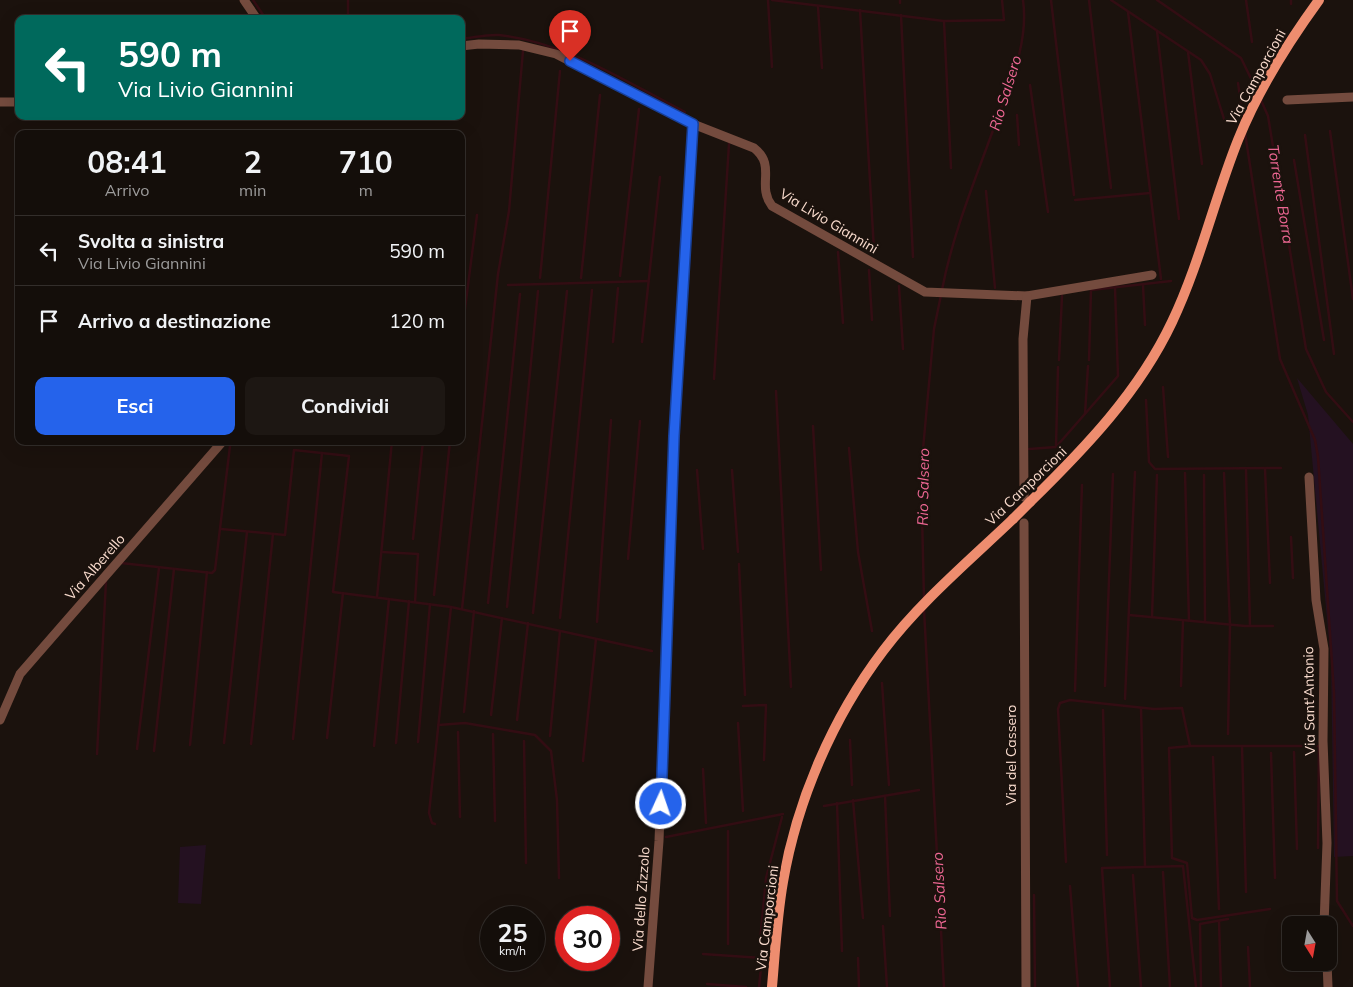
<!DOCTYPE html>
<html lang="it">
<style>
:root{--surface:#140e0a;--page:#1d1713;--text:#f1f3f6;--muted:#9d9c9c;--line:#332e2b;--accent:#2563eb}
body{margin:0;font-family:Mulish,sans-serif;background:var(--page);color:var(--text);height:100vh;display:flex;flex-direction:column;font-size:19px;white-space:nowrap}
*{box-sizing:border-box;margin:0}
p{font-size:16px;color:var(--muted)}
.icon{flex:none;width:28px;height:28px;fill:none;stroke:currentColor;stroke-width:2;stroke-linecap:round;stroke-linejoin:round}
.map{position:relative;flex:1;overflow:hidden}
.drawer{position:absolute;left:15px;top:130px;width:450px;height:315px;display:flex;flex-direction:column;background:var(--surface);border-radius:10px;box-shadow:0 5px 20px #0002,0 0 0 1px var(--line)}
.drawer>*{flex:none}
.hud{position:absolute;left:15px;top:15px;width:450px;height:105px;border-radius:10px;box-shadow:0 5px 20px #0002,0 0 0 1px var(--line);background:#00695c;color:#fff;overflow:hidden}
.needle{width:32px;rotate:169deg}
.buttons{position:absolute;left:1282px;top:916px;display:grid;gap:10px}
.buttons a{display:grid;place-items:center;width:55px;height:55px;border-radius:10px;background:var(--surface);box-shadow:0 5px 20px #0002,0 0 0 1px var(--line);font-size:25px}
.speed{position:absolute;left:480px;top:906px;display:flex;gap:10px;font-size:25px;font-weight:700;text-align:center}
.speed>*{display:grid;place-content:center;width:65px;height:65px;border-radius:50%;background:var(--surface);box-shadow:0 5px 20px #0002,0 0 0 1px var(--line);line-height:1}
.speed small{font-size:12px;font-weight:400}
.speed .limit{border:8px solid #d22;background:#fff;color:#111}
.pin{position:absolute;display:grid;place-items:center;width:42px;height:42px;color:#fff;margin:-51px -21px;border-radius:50% 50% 50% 0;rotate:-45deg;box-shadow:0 0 5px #0007}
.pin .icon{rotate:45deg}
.me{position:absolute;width:55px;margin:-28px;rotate:3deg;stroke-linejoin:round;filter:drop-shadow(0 0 4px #0008)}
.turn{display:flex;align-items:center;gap:18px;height:105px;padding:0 20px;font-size:22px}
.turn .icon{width:65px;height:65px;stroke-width:2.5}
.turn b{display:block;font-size:35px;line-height:42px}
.eta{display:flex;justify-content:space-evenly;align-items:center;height:85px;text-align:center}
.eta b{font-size:30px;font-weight:700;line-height:35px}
.button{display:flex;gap:10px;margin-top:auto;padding:10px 20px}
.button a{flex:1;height:58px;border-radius:10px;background:var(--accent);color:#fff;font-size:20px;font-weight:700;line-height:58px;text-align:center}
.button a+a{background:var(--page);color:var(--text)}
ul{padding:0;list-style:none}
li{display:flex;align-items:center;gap:15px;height:70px;padding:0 20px;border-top:1px solid var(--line)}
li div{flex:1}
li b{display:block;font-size:19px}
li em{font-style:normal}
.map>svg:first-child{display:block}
</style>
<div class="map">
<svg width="1353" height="987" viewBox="0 0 1353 987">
<rect width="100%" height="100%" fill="#1b120d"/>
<g fill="#241121">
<polygon points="1297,378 1353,444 1353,856 1334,857 1331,661 1308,415"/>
<polygon points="206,845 201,904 178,903 180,847"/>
</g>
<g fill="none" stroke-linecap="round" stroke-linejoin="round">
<g stroke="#330d13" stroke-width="2.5">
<polyline points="253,0 266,19"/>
<polyline points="348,0 348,19"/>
<polyline points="768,0 772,67"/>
<polyline points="772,0 944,21 1004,20 1002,0"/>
<polyline points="900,0 900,3"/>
<polyline points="1051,0 1074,195"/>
<polyline points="1089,0 1111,188"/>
<polyline points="1111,0 1201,60 1210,74 1224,119"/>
<polyline points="1157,0 1241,58 1257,91"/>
<polyline points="1246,0 1252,42"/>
<polyline points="1291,0 1291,4"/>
<polyline points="818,7 822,68"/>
<polyline points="860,10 874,250"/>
<polyline points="1128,12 1161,279"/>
<polyline points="901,15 913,257"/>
<polyline points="944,21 951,168"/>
<polyline points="1157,31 1179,219"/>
<path d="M461 39C473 38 487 34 499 35 566 42 626 82 685 112"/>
<polyline points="1188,52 1202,164"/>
<polyline points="1238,83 1243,117"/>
<polyline points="1030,85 1048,212"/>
<polyline points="1260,98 1268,116 1306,349 1326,392 1353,422"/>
<polyline points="1017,115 1019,145"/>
<polyline points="1330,131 1353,299"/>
<polyline points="1245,133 1280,359 1315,440 1318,457 1334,693 1337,901 1353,926"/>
<polyline points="1305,135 1334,354"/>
<polyline points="1294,160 1324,340"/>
<polyline points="986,191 995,288"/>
<polyline points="1075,200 1150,193"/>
<polyline points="838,252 843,323"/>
<polyline points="869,270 872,320"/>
<polyline points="620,276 639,109"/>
<polyline points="540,278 560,71"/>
<polyline points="581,278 600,95"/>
<polyline points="508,285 649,281"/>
<polyline points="1143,285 1145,325"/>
<polyline points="899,286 903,349"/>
<path d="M942 290C953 232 976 178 996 122 1010 84 1029 42 1023 0"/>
<polyline points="461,340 477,215"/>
<polyline points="613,342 618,288"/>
<polyline points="642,342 660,177"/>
<polyline points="1059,360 1062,296"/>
<polyline points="1089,360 1091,290 1171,281"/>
<polyline points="714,379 729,144"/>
<polyline points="1163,387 1168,457"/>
<polyline points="776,391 791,687"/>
<polyline points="1146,400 1149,462 1155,469 1281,468"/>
<polyline points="1085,414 1088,366"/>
<polyline points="813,426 821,570"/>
<polyline points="1056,446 1058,367"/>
<polyline points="849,448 858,552 872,631"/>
<polyline points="1029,449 1056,447 1118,376 1115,288"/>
<polyline points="1265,469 1270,583"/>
<polyline points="697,470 703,549"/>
<polyline points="732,470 738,552"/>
<polyline points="1246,470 1250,626"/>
<polyline points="1185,473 1189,621"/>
<polyline points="1224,473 1230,625 1228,734"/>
<polyline points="1204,475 1205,622"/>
<polyline points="221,529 285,535 294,450 349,456 333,592 451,607 652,651"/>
<polyline points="1291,537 1293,578"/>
<polyline points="413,539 423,441"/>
<polyline points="382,552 418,554 415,602"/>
<polyline points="628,559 640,421"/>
<polyline points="121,563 212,573 215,570 230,446"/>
<polyline points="739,564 745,695"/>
<polyline points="434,595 450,441"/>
<polyline points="377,597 392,441"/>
<polyline points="924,599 921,471 934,329 941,295"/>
<polyline points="488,603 520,294"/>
<polyline points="507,607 538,291"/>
<polyline points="462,609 498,274 509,211 523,51"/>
<polyline points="924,609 944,987"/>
<polyline points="533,613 567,291"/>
<polyline points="1129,615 1245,626 1273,626"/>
<polyline points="1152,617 1157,475"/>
<polyline points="560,618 592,290"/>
<polyline points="597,622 611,420"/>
<polyline points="882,683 889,785"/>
<polyline points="1105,686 1113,474"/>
<polyline points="1181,686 1183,621"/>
<polyline points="1075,691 1082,485"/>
<polyline points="1125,699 1135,472"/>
<polyline points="743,706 766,705 764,760"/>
<polyline points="1141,708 1145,867"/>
<polyline points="1103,710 1107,855"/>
<polyline points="464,712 474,611"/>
<polyline points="491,715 502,618"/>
<polyline points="517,720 528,623"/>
<polyline points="738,723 743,811"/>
<polyline points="438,725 465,723 535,735 551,751 557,800 559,878"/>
<polyline points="458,732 460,817"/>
<polyline points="493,734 495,821"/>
<polyline points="550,736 560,631"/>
<polyline points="327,738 343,593"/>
<polyline points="293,739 322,453"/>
<polyline points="850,740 852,785"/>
<polyline points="524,741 526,863"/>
<polyline points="418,742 430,604"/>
<polyline points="224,743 247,532"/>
<polyline points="396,743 409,601"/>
<polyline points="251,744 273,534"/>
<polyline points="190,745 207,572"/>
<polyline points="374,746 389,599"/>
<polyline points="1190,746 1169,748 1172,858 1187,863 1192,918 1197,920 1270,909"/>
<polyline points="1242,746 1246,892"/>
<polyline points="137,749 159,568"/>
<polyline points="154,751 174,569"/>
<polyline points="1294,752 1297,849"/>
<polyline points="1271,753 1275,878"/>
<polyline points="97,754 106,581"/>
<polyline points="1213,757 1219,909"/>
<polyline points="583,761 596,639"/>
<polyline points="703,769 706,823"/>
<polyline points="885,796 890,916"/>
<polyline points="853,800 863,918"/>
<polyline points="837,803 842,951"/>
<polyline points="824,806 919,790"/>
<polyline points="435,824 432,823 429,813 451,607"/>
<polyline points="666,837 783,814"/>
<polyline points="1066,862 1058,709 1060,703 1070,700 1154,709 1182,708 1190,746 1319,746 1318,848"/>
<polyline points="1163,872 1170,987"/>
<polyline points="1133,875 1141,987"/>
<polyline points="1070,886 1078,987"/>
<polyline points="1034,895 1035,987"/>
<polyline points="1219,921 1221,987"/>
<polyline points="883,926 887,987"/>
<polyline points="760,942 766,878 782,817"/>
<polyline points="728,944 728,831"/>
<polyline points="1248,947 1250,987"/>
<polyline points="703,954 762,958 759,987"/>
<polyline points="858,958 859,987"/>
<polyline points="707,984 746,987"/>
<polyline points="1110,987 1102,868 1183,866 1196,987"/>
<polyline points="1201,987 1200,924 1228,919"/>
</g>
<g stroke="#744b3e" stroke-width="9">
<polyline points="244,0 257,19"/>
<path d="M461 46 479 44 519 45 556 54 693 124 754 148C777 166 756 185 772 206L925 292 1027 296 1152 275"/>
<polyline points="1287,100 1353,97"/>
<polyline points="0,102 19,102"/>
<polyline points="1309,477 1316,600 1324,649 1323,741 1327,843 1324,925"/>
<polyline points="1024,497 1023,339 1027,296"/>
<polyline points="1024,523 1026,987"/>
<polyline points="0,720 20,674 223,441"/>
<polyline points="1327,962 1328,987"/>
<polyline points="648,987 659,841 674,436 693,124"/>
</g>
<g stroke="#ee8d6f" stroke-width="10">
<path d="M1030 502C1085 448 1139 392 1172 322 1200 263 1214 200 1238 140 1258 90 1287 44 1319 0"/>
<path d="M772 987C775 952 777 916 783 882 797 800 833 717 883 651 920 602 969 561 1013 519"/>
</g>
<polyline stroke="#ee8d6f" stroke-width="10" points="1013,519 1030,502"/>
</g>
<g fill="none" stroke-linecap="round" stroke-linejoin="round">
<g stroke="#184099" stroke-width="12">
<polyline id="route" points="570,61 693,124 674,436 661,804"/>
</g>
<use href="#route" stroke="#2563eb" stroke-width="9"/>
</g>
<g text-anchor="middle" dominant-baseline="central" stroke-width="5" stroke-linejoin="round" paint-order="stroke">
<g font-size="14" fill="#f9dbcd" stroke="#1b120d">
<text transform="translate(1256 77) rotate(-61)">Via Camporcioni</text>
<text transform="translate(829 221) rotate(31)">Via Livio Giannini</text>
<text transform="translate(1026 486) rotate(-44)">Via Camporcioni</text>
<text transform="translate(95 567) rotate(-49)">Via Alberello</text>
<text transform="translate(1309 701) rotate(-91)">Via Sant'Antonio</text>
<text transform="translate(1011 755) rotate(-90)">Via del Cassero</text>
<text transform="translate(641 899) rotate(-86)">Via dello Zizzolo</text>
<text transform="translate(767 918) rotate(-83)">Via Camporcioni</text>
</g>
<g font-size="15" font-style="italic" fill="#ed6793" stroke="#1b120d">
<text transform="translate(1005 93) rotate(-73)">Rio Salsero</text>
<text transform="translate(1281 194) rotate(81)">Torrente Borra</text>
<text transform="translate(923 487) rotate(-89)">Rio Salsero</text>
<text transform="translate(939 891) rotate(-93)">Rio Salsero</text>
</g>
</g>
</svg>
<div class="buttons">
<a><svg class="needle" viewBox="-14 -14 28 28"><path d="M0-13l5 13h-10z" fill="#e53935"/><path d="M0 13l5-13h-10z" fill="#9d9c9c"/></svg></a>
</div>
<div class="speed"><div>25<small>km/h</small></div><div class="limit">30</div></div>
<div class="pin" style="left:570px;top:61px;background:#d93025"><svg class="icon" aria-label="arrive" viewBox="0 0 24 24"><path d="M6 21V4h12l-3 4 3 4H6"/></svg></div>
<svg class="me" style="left:661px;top:804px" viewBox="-20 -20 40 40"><circle r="17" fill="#2563eb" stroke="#fff" stroke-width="3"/><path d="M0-11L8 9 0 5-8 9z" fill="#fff"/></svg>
<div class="hud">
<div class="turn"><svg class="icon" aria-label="left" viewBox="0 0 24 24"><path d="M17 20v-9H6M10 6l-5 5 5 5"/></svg><div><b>590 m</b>Via Livio Giannini</div></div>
</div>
<section class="drawer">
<div class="eta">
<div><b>08:41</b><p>Arrivo</p></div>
<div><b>2</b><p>min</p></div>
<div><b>710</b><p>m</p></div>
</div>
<ul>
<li><svg class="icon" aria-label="left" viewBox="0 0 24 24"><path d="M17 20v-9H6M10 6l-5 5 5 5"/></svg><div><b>Svolta a sinistra</b><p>Via Livio Giannini</p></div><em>590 m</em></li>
<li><svg class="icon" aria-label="arrive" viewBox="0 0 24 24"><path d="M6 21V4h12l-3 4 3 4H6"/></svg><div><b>Arrivo a destinazione</b></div><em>120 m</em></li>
</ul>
<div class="button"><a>Esci</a><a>Condividi</a></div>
</section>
</div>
